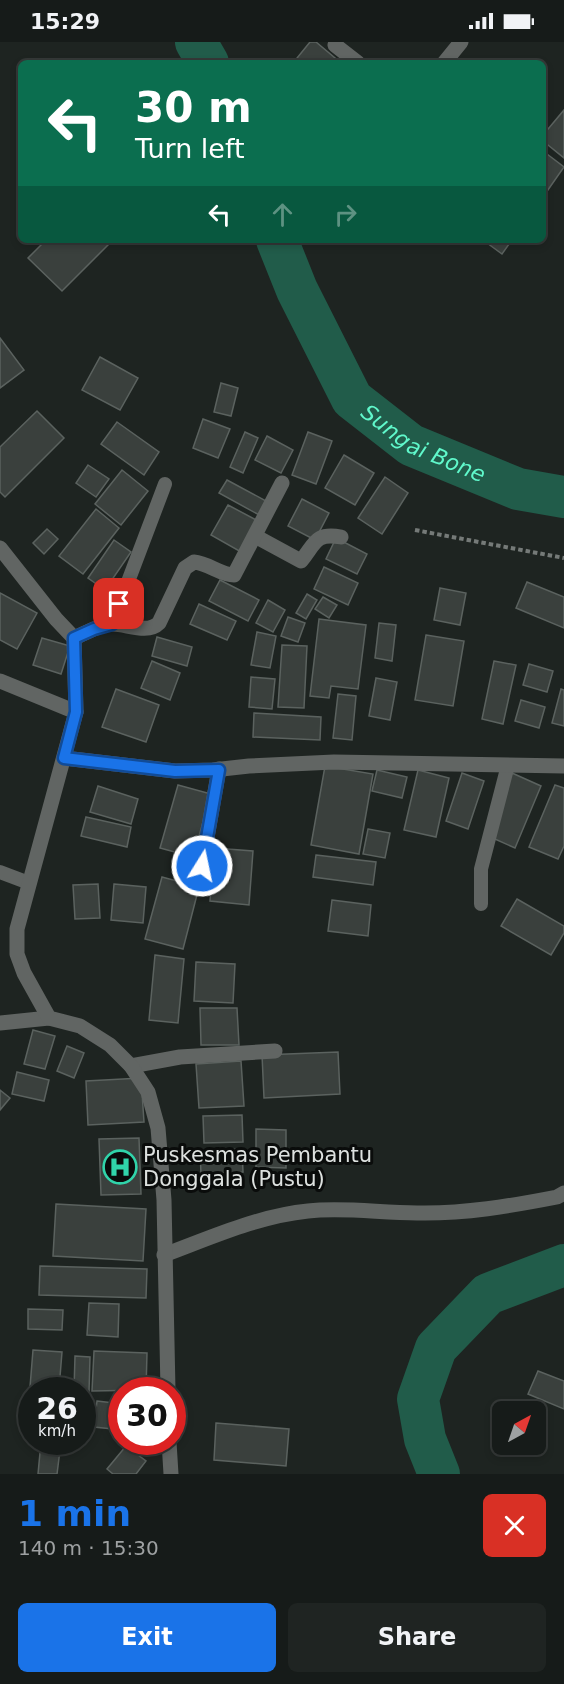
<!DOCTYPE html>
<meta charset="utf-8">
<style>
:root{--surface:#161b19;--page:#1f2422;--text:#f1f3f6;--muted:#9ea1a2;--line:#353938;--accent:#1a73e8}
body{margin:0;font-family:"DejaVu Sans",sans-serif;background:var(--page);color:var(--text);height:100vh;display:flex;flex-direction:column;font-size:22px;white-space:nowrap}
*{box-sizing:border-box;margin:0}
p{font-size:20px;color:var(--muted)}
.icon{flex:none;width:33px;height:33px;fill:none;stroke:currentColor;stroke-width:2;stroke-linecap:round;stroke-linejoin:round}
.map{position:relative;height:1432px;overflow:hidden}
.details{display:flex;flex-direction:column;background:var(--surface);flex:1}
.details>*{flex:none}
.banner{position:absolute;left:18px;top:18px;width:528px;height:183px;border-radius:9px;box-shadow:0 3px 9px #0003,0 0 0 2px var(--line);background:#0b6e4f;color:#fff;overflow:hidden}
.needle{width:39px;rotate:40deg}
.buttons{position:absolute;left:492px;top:1359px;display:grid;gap:12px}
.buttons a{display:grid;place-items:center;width:54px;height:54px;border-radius:9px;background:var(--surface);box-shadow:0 3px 9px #0003,0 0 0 2px var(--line);font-size:30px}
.speed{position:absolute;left:18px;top:1335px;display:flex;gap:12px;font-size:30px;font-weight:700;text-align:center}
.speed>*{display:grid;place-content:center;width:78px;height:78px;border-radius:50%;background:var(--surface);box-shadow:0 3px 9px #0003,0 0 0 2px var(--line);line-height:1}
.speed small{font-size:15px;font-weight:400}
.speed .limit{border:9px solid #d22;background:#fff;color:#111}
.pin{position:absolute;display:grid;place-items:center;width:51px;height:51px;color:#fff;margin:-26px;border-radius:12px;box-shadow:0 3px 9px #0006}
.me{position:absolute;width:66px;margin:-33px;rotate:10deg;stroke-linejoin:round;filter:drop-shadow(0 0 4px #0008)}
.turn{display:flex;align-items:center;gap:21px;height:126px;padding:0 18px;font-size:27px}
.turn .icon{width:78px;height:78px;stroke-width:2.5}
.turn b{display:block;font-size:42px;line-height:51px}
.lanes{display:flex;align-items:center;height:57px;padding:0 18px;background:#0003;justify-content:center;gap:30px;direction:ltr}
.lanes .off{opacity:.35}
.round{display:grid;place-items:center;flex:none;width:63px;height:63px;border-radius:9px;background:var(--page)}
.summary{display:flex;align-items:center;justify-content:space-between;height:102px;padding:0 18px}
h1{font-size:36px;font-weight:700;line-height:45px;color:var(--accent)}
.action{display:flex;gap:12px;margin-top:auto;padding:12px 18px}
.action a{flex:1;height:69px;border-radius:9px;background:var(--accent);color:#fff;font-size:24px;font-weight:700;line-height:69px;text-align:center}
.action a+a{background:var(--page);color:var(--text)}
.status{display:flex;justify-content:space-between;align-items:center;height:42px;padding:0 30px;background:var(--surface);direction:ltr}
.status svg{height:16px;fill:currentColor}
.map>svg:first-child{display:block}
</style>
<div class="status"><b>15:29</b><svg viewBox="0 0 49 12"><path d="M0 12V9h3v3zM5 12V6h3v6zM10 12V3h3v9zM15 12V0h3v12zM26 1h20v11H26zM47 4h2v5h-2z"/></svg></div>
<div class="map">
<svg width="564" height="1432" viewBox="0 0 564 1432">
<rect width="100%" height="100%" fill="#1e2421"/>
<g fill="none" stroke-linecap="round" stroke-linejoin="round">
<g stroke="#215c4a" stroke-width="42">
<polyline points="196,0 208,21"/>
<path id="s1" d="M277 198 297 248 352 357 411 403 518 447 564 455"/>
<polyline points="439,1432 425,1397 418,1357 436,1306 488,1252 564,1223"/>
</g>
</g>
<g fill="#3a403d" stroke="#5b625f" stroke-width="1.5">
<polygon points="310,0 316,0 341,21 293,21"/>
<polygon points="564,68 564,116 543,99 543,93"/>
<polygon points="543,109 564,125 543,155"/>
<polygon points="46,198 113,198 62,249 28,216"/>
<polygon points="483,198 512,198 502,212"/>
<polygon points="0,296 24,328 0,346"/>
<polygon points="100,315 138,336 120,368 82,348"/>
<polygon points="221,341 238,346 231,374 214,370"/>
<polygon points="37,369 64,396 5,455 0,450 0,405"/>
<polygon points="203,377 230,387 218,416 193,406"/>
<polygon points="117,380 159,410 144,433 101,402"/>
<polygon points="245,390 258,396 243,431 230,425"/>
<polygon points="308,390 332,399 316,442 292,433"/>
<polygon points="267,394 293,408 281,431 255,418"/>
<polygon points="344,413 374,431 355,463 325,446"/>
<polygon points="88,423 109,437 96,455 76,441"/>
<polygon points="122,428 148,449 121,483 95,462"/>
<polygon points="385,435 408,451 382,492 358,476"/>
<polygon points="227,438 268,460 261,474 219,451"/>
<polygon points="302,457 329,471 315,498 288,484"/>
<polygon points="228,463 258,479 241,510 211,493"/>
<polygon points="96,467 119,486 83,532 59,514"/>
<polygon points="47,487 58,497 44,512 33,501"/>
<polygon points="336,496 367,512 357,532 326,517"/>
<polygon points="114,498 131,510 105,548 88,536"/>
<polygon points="324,525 358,541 348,563 314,547"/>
<polygon points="220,538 259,558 248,579 209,559"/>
<polygon points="527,540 564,555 564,586 516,566"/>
<polygon points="440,546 466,551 460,583 434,578"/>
<polygon points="0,551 37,571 17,607 0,598"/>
<polygon points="307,552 317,558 306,577 296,571"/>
<polygon points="323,555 337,563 329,576 315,567"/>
<polygon points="268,558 285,568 273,590 256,581"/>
<polygon points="199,562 236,579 227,598 190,582"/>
<polygon points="288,575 305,581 298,600 281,594"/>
<polygon points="319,577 366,583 358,647 331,644 329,656 310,654"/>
<polygon points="379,581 396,583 392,619 375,616"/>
<polygon points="257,590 276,594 270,626 251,623"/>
<polygon points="426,593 464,599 453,664 415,658"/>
<polygon points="157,595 192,605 187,624 152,614"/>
<polygon points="42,596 70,604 61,632 33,623"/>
<polygon points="282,603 307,604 304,666 278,665"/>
<polygon points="152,619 180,631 170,658 141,646"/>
<polygon points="494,619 516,623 503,682 482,677"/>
<polygon points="529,622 553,629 547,650 523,643"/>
<polygon points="251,635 275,637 272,667 249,665"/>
<polygon points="376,636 397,640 390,678 369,674"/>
<polygon points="116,647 159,663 146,700 102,685"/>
<polygon points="561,647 564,648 564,684 552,681"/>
<polygon points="338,652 356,654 352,698 333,696"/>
<polygon points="521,658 545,665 539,686 515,679"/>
<polygon points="254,671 321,675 320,698 253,695"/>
<polygon points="325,724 373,732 359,812 311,803"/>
<polygon points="377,728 407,735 402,756 372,749"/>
<polygon points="418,728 449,736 436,795 404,788"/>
<polygon points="462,731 484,739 468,787 446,779"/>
<polygon points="512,731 541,744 515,806 486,793"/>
<polygon points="178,743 211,752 193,815 160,806"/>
<polygon points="555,743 564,746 564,804 558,817 529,805"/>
<polygon points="98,744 138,757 131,782 90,770"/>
<polygon points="86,775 131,785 127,805 81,794"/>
<polygon points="368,787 390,791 385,816 363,812"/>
<polygon points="214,806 253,809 249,863 210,859"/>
<polygon points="316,813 376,820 373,843 313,835"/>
<polygon points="162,835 199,845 183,907 145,897"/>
<polygon points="98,842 100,876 75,877 73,843"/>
<polygon points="114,842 146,845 143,881 111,878"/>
<polygon points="517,857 564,884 564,891 551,913 501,884"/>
<polygon points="332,858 371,863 368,894 328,889"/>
<polygon points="155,913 184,917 178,981 149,978"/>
<polygon points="196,920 235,922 233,961 194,959"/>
<polygon points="200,966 237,966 239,1003 201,1003"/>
<polygon points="33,988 55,994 45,1027 24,1022"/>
<polygon points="67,1004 84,1011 74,1036 57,1029"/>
<polygon points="338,1010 340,1052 264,1056 262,1013"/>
<polygon points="241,1019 244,1064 199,1066 196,1022"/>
<polygon points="17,1030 49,1038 44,1059 12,1052"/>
<polygon points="141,1036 144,1080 88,1083 86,1039"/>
<polygon points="0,1048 10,1056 0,1068"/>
<polygon points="242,1073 243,1100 204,1101 203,1074"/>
<polygon points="256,1087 286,1088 286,1126 256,1125"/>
<polygon points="139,1096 141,1152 101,1153 99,1097"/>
<polygon points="242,1107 243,1130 201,1132 200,1109"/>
<polygon points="56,1162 146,1167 143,1219 53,1214"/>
<polygon points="40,1224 147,1227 146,1256 39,1253"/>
<polygon points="89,1261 119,1262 118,1295 87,1293"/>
<polygon points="28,1267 63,1268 62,1288 28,1287"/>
<polygon points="33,1308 62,1310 59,1347 30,1345"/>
<polygon points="94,1309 147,1311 146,1348 92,1349"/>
<polygon points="75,1314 90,1315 89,1350 74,1348"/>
<polygon points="538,1329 564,1339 564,1367 528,1352"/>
<polygon points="97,1359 122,1362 122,1388 94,1385"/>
<polygon points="216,1381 289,1387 286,1424 214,1418"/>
<polygon points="41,1400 61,1400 57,1432 38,1432"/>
<polygon points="126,1404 146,1419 136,1432 113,1432 107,1427"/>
</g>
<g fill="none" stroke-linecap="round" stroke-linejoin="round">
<polyline stroke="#757a78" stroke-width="4" stroke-dasharray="4.5 3" stroke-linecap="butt" points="415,488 564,516"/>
<g stroke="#616563" stroke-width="14">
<polyline points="112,582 165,442"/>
<polyline points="0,830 29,841"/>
<polyline points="481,862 481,827 508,723"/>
</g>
<g stroke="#616563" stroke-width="15">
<polyline points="335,3 358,21"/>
<polyline points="444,21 461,0"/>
<path d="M255 494 301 519C315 502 315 490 341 495"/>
<path d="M74 596C86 591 98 583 111 582 125 581 147 593 159 581L185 526 194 520C208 521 221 533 234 533L282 441"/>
<polyline points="0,639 76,670"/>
<polyline points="64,716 175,729 213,728 249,724 334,720 564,724"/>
<polyline points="202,824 219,727"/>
<polyline points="0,981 49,976"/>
<polyline points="131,1024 180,1015 275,1009"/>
<path d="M164 1213C210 1196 258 1174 308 1169 344 1165 380 1171 417 1171 464 1172 511 1164 557 1155L564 1151"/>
</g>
<g stroke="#616563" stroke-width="15">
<polyline points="0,506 56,577 74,596 76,670 17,887 17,912 24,931 49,976 80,984 110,1003 131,1024 148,1050 158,1086 164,1158 168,1348"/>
<polyline points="169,1400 171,1432"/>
</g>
</g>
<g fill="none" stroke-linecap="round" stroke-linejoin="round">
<g stroke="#114b97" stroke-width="15">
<polyline id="route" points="119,562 112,582 94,587 74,596 76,670 64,716 175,729 219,728 202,824"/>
</g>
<use href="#route" stroke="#1a73e8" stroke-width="10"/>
</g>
<defs>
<g id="hospital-ring" transform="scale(1.725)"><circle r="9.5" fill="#0a0c0b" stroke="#30d4aa" stroke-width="1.5"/><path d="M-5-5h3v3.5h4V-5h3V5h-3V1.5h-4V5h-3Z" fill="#30d4aa"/></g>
</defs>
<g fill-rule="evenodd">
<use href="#hospital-ring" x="120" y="1125"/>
</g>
<g text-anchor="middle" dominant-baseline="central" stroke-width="6" stroke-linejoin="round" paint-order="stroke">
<g font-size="21" fill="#dde1df" stroke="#0a0c0b" text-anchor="start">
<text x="143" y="1113">Puskesmas Pembantu<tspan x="143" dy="24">Donggala (Pustu)</tspan></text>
</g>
<g font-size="22" font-style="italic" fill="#60f8cb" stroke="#0a0c0b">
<text stroke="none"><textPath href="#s1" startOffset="261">Sungai Bone</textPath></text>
</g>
</g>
</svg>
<div class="buttons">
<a><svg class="needle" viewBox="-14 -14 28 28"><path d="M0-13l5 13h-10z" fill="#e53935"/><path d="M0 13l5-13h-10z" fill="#9ea1a2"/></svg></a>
</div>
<div class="speed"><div>26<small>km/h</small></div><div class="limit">30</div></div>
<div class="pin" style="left:119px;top:562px;background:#d93025"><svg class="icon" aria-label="arrive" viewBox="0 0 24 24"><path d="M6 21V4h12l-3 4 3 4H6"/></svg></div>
<svg class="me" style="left:202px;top:824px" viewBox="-20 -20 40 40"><circle r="17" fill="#1a73e8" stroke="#fff" stroke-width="3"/><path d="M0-11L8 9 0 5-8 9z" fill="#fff"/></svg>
<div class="banner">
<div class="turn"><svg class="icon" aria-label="left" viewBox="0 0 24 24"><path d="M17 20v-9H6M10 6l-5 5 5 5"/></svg><div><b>30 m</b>Turn left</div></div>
<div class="lanes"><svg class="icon" aria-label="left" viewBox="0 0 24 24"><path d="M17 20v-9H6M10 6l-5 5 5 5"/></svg><svg class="icon off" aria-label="ahead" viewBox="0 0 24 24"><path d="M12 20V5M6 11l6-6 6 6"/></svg><svg class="icon off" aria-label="right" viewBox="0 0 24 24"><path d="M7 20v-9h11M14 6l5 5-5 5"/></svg></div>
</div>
</div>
<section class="details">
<div class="summary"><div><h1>1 min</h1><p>140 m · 15:30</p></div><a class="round" style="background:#d93025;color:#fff"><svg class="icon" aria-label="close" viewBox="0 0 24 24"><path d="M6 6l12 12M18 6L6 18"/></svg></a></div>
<div class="action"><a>Exit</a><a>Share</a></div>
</section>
